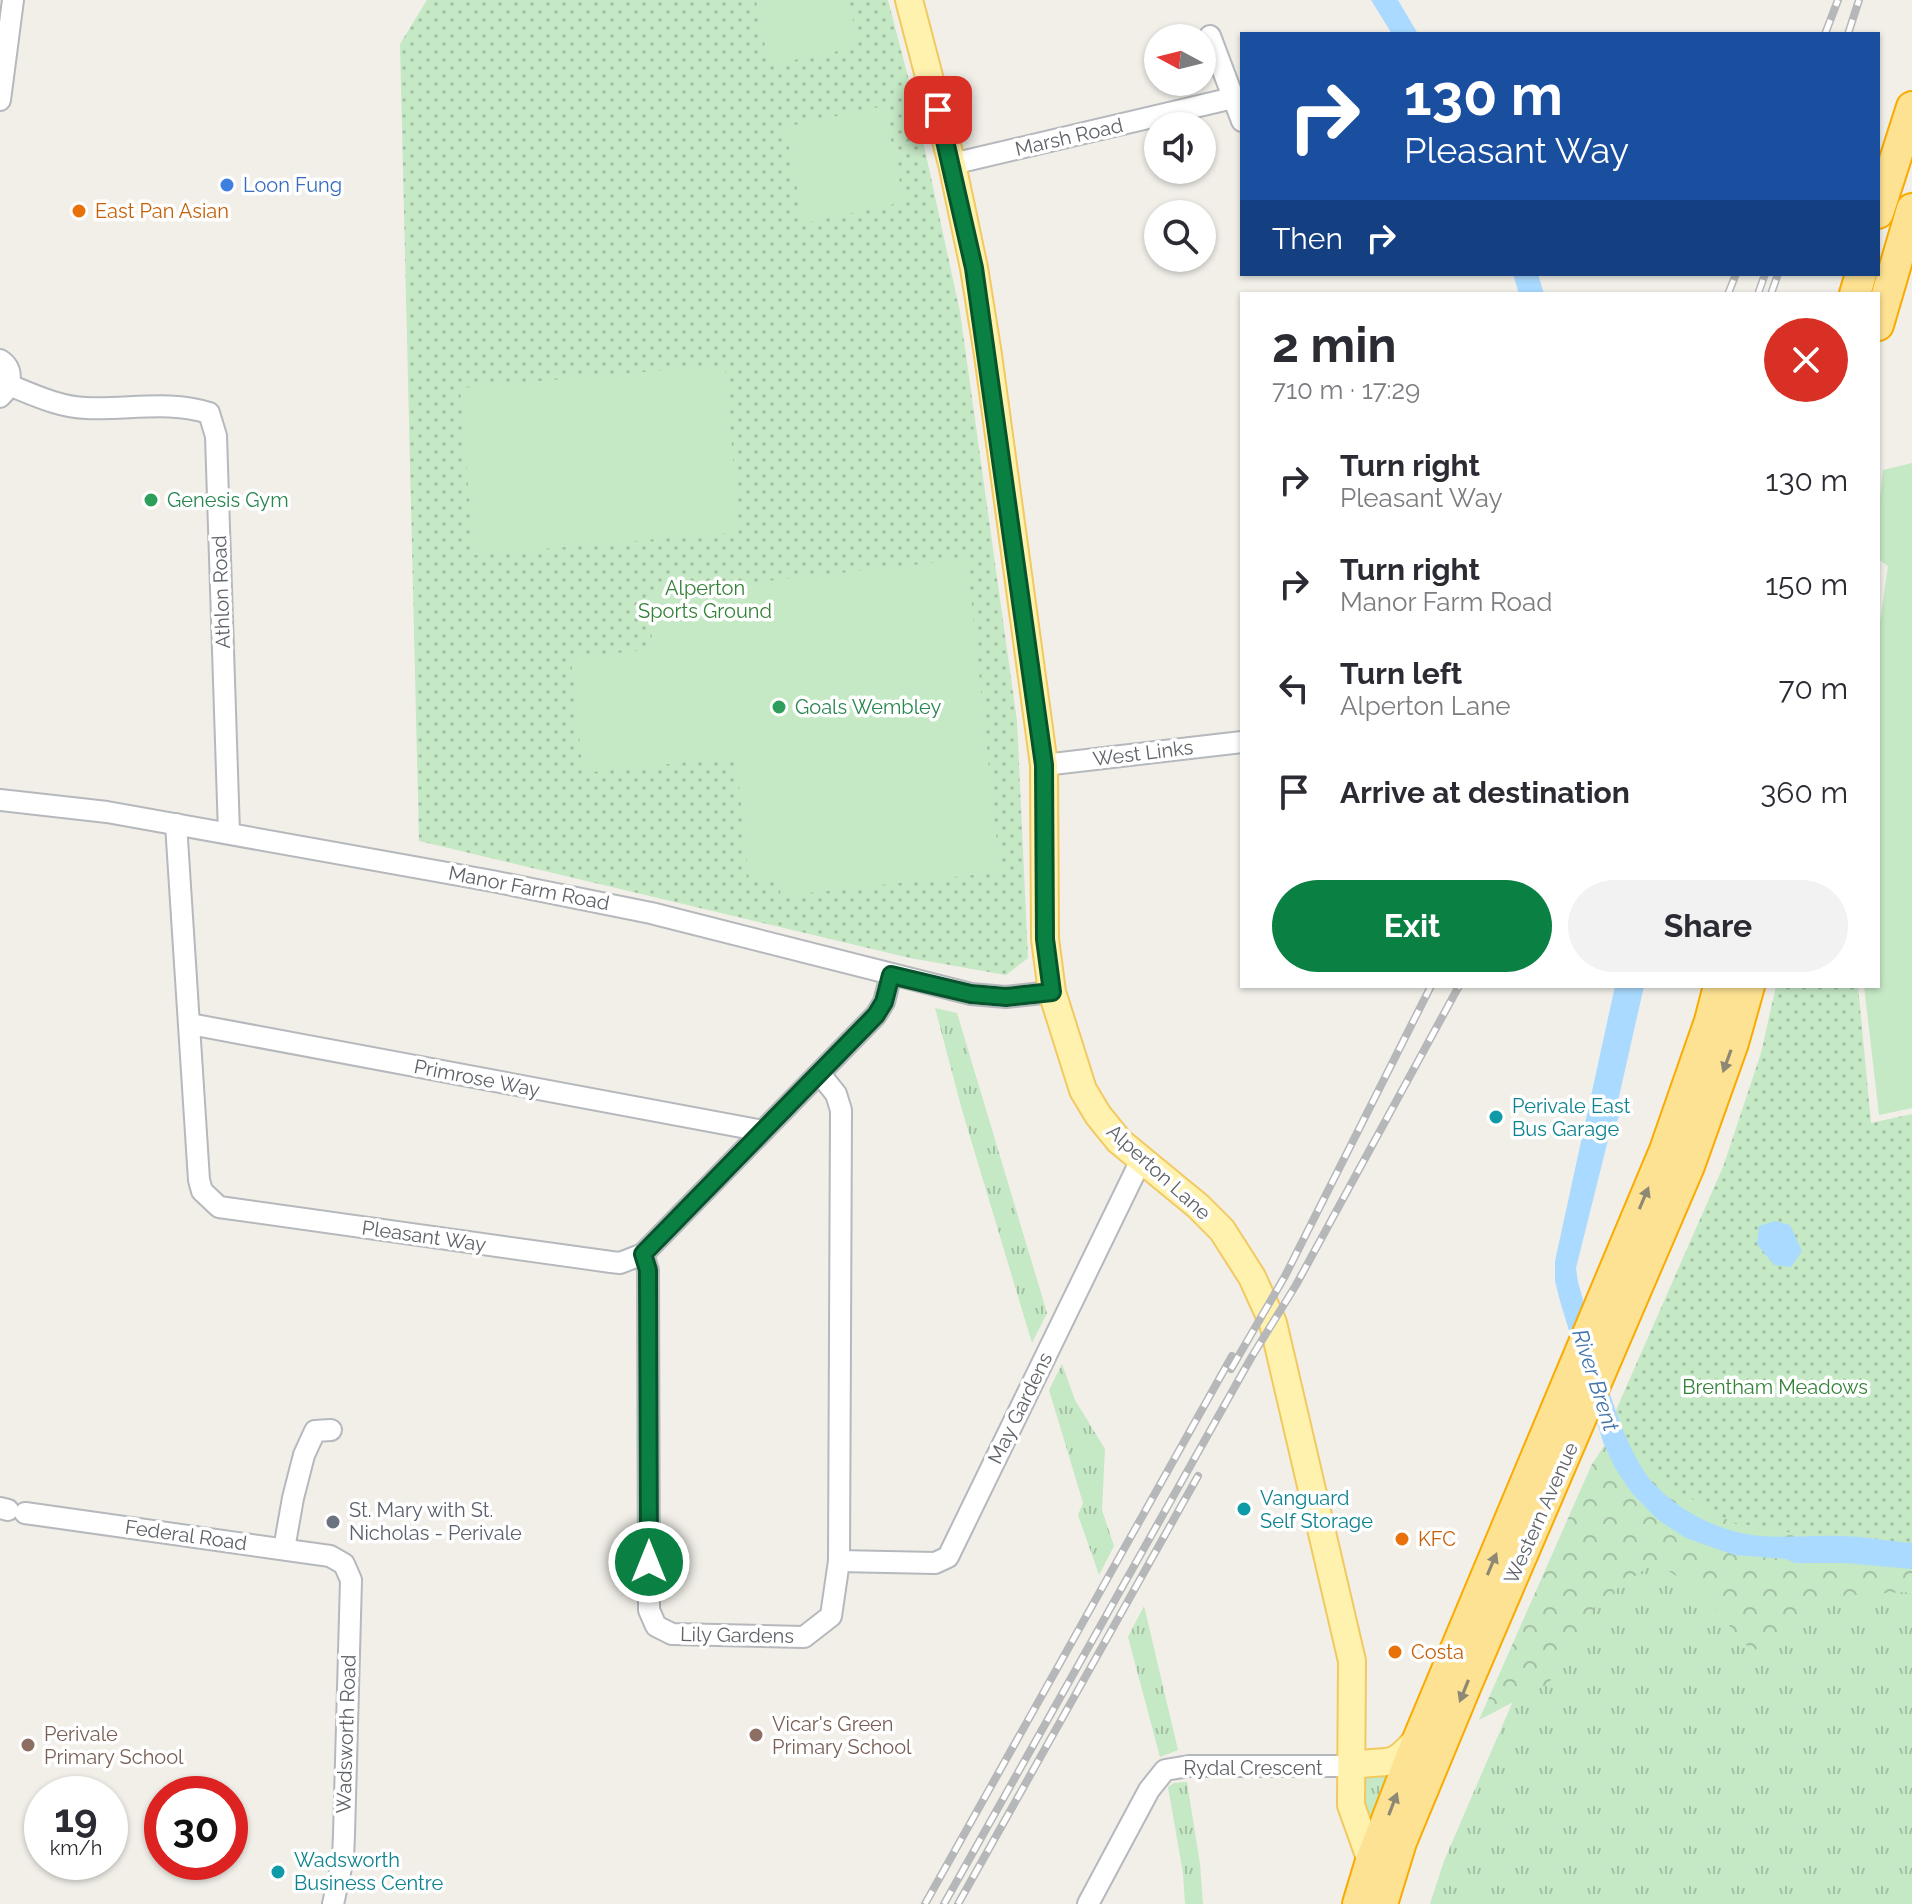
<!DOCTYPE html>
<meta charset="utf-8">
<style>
:root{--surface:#fff;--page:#f2f2f3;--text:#2b2b33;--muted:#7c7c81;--accent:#0b8043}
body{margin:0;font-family:Raleway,sans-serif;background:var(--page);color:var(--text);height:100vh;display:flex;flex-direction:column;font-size:30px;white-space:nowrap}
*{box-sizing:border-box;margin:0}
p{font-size:26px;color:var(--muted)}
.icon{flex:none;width:44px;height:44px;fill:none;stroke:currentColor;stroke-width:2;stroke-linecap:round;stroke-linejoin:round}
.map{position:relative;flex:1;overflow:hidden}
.drawer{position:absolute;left:1240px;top:292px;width:640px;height:696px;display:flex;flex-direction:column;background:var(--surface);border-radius:0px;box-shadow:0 2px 6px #0004}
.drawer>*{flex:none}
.hud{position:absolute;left:1240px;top:32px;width:640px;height:244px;border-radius:0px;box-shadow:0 2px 6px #0004;background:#1a4fa0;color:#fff;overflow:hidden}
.needle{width:52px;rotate:277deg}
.controls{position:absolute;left:1144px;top:24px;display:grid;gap:16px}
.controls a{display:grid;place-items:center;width:72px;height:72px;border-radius:50%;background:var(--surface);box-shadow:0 2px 6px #0004;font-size:40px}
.speed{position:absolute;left:24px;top:1776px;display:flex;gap:16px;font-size:40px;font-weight:700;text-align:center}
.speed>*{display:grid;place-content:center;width:104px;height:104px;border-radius:50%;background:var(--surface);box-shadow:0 2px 6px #0004;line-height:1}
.speed small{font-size:20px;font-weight:400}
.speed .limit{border:12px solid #d22;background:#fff;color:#111}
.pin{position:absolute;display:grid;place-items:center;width:68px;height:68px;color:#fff;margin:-34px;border-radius:16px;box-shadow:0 4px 12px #0006}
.me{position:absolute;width:88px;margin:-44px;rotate:0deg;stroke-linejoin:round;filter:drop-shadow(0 0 6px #0008)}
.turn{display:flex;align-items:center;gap:28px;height:168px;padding:0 32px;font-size:36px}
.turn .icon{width:104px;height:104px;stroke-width:2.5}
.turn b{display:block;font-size:56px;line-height:68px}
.then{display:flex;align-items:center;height:76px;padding:0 32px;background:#0003;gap:16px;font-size:30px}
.round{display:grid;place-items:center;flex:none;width:84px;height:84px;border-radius:42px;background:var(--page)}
.head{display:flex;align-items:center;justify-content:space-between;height:136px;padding:0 32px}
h1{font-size:48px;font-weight:700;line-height:60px}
.cta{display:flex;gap:16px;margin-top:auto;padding:16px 32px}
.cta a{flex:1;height:92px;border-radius:48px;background:var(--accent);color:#fff;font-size:32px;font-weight:700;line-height:92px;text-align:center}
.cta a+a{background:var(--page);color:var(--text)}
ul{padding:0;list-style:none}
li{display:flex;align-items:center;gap:24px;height:104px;padding:0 32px}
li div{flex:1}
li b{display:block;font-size:30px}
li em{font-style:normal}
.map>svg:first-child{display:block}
</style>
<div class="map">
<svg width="1912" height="1904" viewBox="0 0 1912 1904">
<defs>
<pattern id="grass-tufts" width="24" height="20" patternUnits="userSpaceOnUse" patternTransform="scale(2)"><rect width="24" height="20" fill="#c5e8c5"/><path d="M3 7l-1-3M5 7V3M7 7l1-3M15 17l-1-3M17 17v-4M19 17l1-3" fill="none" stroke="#a3c0a4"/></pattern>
<pattern id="forest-crowns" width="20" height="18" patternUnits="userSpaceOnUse" patternTransform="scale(2)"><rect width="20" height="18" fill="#c5e8c5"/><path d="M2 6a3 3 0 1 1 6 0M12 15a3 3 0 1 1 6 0" fill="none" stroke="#a3c0a4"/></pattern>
<pattern id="park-dots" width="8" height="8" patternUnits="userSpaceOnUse" patternTransform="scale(2)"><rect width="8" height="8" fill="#c5e8c5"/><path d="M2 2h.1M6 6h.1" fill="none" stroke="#a3c0a4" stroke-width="1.8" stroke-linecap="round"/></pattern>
</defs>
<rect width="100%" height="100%" fill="#f1efe8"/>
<g fill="url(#grass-tufts)">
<polygon points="935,1008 957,1013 1047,1313 1032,1343 962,1110"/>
<polygon points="1062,1364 1075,1400 1105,1449 1102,1510 1114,1546 1099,1575 1078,1515 1083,1503 1049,1390"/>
<polygon points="1598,1504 1912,1581 1912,1904 1430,1904 1444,1861"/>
<polygon points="1144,1606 1178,1750 1160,1757 1128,1637"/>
<polygon points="1362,1767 1388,1775 1371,1819 1365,1822"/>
<polygon points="1187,1782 1200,1864 1203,1904 1185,1904 1183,1873 1168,1787 1174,1783"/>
</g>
<polygon fill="url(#forest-crowns)" points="1652,1416 1912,1479 1912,1595 1905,1592 1821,1597 1783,1645 1751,1650 1698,1590 1655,1562 1597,1603 1548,1684 1479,1720 1592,1464 1606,1443"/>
<g fill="url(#park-dots)">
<polygon points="427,0 888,0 915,104 960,312 1017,721 1028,958 1006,975 910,958 419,841 400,44"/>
<polygon points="1776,986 1858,986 1871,1123 1912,1114 1912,1554 1731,1522 1670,1486 1620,1435 1613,1417 1723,1167 1761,1053"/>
</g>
<g fill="#c5e8c5">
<polygon points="756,0 849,0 858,47 769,65"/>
<polygon points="884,106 904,202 804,223 785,127"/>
<polygon points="725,365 739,532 474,555 460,388"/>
<polygon points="1912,463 1912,1108 1879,1115 1864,986 1878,986 1878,636 1888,566 1878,559 1878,515 1883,470"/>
<polygon points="967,559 1000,872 781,896 778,877 749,880 736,757 583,773 571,658 653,649 648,594"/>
</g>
<g fill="#aadaff">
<polygon points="1371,0 1398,0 1418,34 1392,34"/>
<polygon points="1513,274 1538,274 1544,294 1519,294"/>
<path d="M1615 986H1644L1618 1101 1626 1104 1609 1136 1576 1268 1578 1282C1594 1336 1618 1447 1656 1486 1678 1509 1710 1526 1741 1533 1773 1540 1807 1535 1839 1536 1863 1536 1888 1541 1912 1543V1569L1845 1563H1795L1786 1559 1734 1555 1686 1538 1657 1519 1632 1493 1615 1468 1603 1442 1560 1301 1555 1281V1261Z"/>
<polygon points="1775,1221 1790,1225 1802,1251 1791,1267 1774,1265 1757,1244 1759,1226"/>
</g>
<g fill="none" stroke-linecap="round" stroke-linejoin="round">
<g stroke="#b5b8bc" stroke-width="24">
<g id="minor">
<polyline points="1210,36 1242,121"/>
<polyline points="0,100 13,0"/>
<polyline points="952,164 1233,98"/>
<path d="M0 360C14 369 12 386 0 397"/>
<path d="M9 385C34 395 59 407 86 408 127 410 170 400 209 413L216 436 229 833"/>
<polyline points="1044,765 1242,742"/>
<polyline points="0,800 107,812 492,881 651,913 971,994 1006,997 1052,992"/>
<polyline points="176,824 199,1180 202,1191 219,1207 611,1262 620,1263 643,1254 876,1015 884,1002 891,975"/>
<polyline points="190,1024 763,1131"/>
<polyline points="643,1254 648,1270 649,1610 656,1626 672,1634 804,1637 831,1616 839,1561 841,1110 836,1094 820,1074"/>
<polyline points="0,1508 8,1510"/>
<polyline points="25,1513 330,1556 344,1564 351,1580 344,1834 343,1859 333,1904"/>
<polyline points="284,1549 293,1498 304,1455 315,1431 331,1430"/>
<polyline points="839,1561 935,1563 948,1557 1141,1160"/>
<polyline points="1088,1904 1149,1790 1165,1770 1189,1766 1353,1766"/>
</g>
</g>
<g stroke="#f2c960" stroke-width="30">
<g id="major">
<polyline points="909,0 952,164 974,268 988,355 1044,765 1045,939 1052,992 1083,1090 1098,1115 1119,1141 1198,1206 1222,1230 1252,1277 1273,1323 1352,1661 1351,1805 1371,1861"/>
<path d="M1353 1766C1389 1757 1389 1773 1418 1738"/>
</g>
</g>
<g stroke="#f9ab00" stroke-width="34">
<g id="highway">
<polyline points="1878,213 1912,107"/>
<polyline points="1855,294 1861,274"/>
<polyline points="1878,325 1912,209"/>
<polyline points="1358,1904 1371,1861 1419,1737 1665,1150 1710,1021 1719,986"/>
<polyline points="1382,1904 1401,1842 1467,1683 1689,1166 1733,1043 1749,986"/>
</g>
</g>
<use href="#minor" stroke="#fff" stroke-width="20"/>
<use href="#major" stroke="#fff2af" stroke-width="26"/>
<use href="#highway" stroke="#fde293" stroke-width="30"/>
<g stroke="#b6b7b8" stroke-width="8">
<g id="rail">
<polyline points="1825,34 1838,0"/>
<polyline points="1848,34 1859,0"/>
<polyline points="1728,294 1736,274"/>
<polyline points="1758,294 1765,274"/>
<polyline points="1771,294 1778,274"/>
<polyline points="1231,1369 1285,1276 1431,986"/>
<polyline points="925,1904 1232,1356"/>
<polyline points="944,1904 1251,1358 1296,1285 1459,986"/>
<polyline points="958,1904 1198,1476"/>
</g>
</g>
<use href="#rail" stroke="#fff" stroke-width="5" stroke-dasharray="15" stroke-linecap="butt"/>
</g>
<defs><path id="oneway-solid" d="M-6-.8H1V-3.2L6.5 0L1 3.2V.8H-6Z" transform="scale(2)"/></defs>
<g fill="#8e8975">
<use href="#oneway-solid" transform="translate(1727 1061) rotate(110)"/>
<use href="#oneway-solid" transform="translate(1644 1198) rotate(-67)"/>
<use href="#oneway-solid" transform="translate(1492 1564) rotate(-67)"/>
<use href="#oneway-solid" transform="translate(1464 1691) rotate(112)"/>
<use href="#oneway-solid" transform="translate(1393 1804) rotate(-69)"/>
</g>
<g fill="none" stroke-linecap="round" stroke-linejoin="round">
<g stroke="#07532c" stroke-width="20">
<polyline id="route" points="649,1562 648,1270 643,1254 876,1015 884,1002 891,975 971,994 1006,997 1052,992 1045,939 1044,765 974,268 938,110"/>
</g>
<use href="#route" stroke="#0b8043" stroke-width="14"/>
</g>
<circle fill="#3f7fe0" stroke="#fff" stroke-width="3" cx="227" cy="185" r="8"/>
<g fill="#e8710a" stroke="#fff" stroke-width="3">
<circle cx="79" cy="211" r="8"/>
<circle cx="1402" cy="1539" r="8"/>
<circle cx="1395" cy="1652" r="8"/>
</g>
<g fill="#2e9e5b" stroke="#fff" stroke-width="3">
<circle cx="151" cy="500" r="8"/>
<circle cx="779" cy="707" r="8"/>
</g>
<g fill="#0f9aa8" stroke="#fff" stroke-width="3">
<circle cx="1496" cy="1117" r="8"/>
<circle cx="1244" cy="1509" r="8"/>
<circle cx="278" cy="1872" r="8"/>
</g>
<circle fill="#6b7280" stroke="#fff" stroke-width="3" cx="333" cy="1522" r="8"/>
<g fill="#8d6e63" stroke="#fff" stroke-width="3">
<circle cx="756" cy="1735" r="8"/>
<circle cx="28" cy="1745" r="8"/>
</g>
<g text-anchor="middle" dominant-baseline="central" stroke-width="7" stroke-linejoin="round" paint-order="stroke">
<g font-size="20" fill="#5f6368" stroke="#fff">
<text transform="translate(1069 137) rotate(-13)">Marsh Road</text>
<text transform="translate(221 592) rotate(-92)">Athlon Road</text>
<text transform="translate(1143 753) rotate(-7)">West Links</text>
<text transform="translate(529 888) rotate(11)">Manor Farm Road</text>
<text transform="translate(477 1078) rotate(11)">Primrose Way</text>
<text transform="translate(1159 1172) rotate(42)">Alperton Lane</text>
<text transform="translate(424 1236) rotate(8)">Pleasant Way</text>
<text transform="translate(1020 1408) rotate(-64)">May Gardens</text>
<text transform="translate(1541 1513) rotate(-66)">Western Avenue</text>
<text transform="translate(186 1535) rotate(8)">Federal Road</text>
<text transform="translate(737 1635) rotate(1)">Lily Gardens</text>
<text transform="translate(346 1734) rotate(-88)">Wadsworth Road</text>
<text x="1253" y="1768">Rydal Crescent</text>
</g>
<g font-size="20" fill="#366cbe" stroke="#fff" text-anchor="start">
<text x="243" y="185">Loon Fung</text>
</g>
<g font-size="20" fill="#c56008" stroke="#fff" text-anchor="start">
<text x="95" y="211">East Pan Asian</text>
<text x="1418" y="1539">KFC</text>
<text x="1411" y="1652">Costa</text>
</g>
<g font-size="20" fill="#27864d" stroke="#fff" text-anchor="start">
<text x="167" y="500">Genesis Gym</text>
<text x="795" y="707">Goals Wembley</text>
</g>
<g font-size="20" fill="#348238" stroke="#fff">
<text x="705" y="588">Alperton<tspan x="705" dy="23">Sports Ground</tspan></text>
<text x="1775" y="1387">Brentham Meadows</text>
</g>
<g font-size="20" fill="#0d838f" stroke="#fff" text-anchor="start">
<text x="1512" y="1106">Perivale East<tspan x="1512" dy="23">Bus Garage</tspan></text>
<text x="1260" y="1498">Vanguard<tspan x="1260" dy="23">Self Storage</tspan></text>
<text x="294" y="1860">Wadsworth<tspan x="294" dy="23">Business Centre</tspan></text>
</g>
<g font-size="20" fill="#5b616d" stroke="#fff" text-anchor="start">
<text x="349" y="1510">St. Mary with St.<tspan x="349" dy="23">Nicholas - Perivale</tspan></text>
</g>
<g font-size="20" fill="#785e54" stroke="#fff" text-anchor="start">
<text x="772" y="1724">Vicar's Green<tspan x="772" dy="23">Primary School</tspan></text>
<text x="44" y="1734">Perivale<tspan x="44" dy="23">Primary School</tspan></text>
</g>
<g font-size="22" font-style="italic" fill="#4174aa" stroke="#fff">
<text transform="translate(1596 1380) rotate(72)">River Brent</text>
</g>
</g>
</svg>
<div class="controls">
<a><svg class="needle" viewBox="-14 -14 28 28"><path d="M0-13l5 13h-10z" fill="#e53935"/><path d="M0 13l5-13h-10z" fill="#7c7c81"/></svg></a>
<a><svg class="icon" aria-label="sound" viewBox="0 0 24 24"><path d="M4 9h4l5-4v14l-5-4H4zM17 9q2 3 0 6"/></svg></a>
<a><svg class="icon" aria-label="search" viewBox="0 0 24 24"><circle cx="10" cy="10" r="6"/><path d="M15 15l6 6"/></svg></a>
</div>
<div class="speed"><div>19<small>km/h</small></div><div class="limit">30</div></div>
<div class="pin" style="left:938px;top:110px;background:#d93025"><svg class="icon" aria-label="arrive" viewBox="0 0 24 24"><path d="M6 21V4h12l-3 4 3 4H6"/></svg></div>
<svg class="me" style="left:649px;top:1562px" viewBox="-20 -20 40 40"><circle r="17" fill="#0b8043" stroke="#fff" stroke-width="3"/><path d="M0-11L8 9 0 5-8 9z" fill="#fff"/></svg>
<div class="hud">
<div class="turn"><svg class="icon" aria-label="right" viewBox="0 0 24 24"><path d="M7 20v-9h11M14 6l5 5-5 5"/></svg><div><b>130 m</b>Pleasant Way</div></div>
<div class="then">Then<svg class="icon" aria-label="right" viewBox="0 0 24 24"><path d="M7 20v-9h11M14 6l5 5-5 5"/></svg></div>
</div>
<section class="drawer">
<div class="head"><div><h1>2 min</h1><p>710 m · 17:29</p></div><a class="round" style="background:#d93025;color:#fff"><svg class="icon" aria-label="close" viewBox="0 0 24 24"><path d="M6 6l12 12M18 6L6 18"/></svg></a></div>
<ul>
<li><svg class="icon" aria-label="right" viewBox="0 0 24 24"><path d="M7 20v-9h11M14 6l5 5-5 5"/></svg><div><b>Turn right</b><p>Pleasant Way</p></div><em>130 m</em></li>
<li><svg class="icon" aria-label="right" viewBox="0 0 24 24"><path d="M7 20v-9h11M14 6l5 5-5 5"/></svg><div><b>Turn right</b><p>Manor Farm Road</p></div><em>150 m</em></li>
<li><svg class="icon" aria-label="left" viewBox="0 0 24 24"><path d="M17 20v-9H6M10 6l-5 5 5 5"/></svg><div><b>Turn left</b><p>Alperton Lane</p></div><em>70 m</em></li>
<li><svg class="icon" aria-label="arrive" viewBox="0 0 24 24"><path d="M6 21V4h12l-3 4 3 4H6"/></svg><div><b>Arrive at destination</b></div><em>360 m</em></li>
</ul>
<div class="cta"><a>Exit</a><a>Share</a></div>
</section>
</div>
